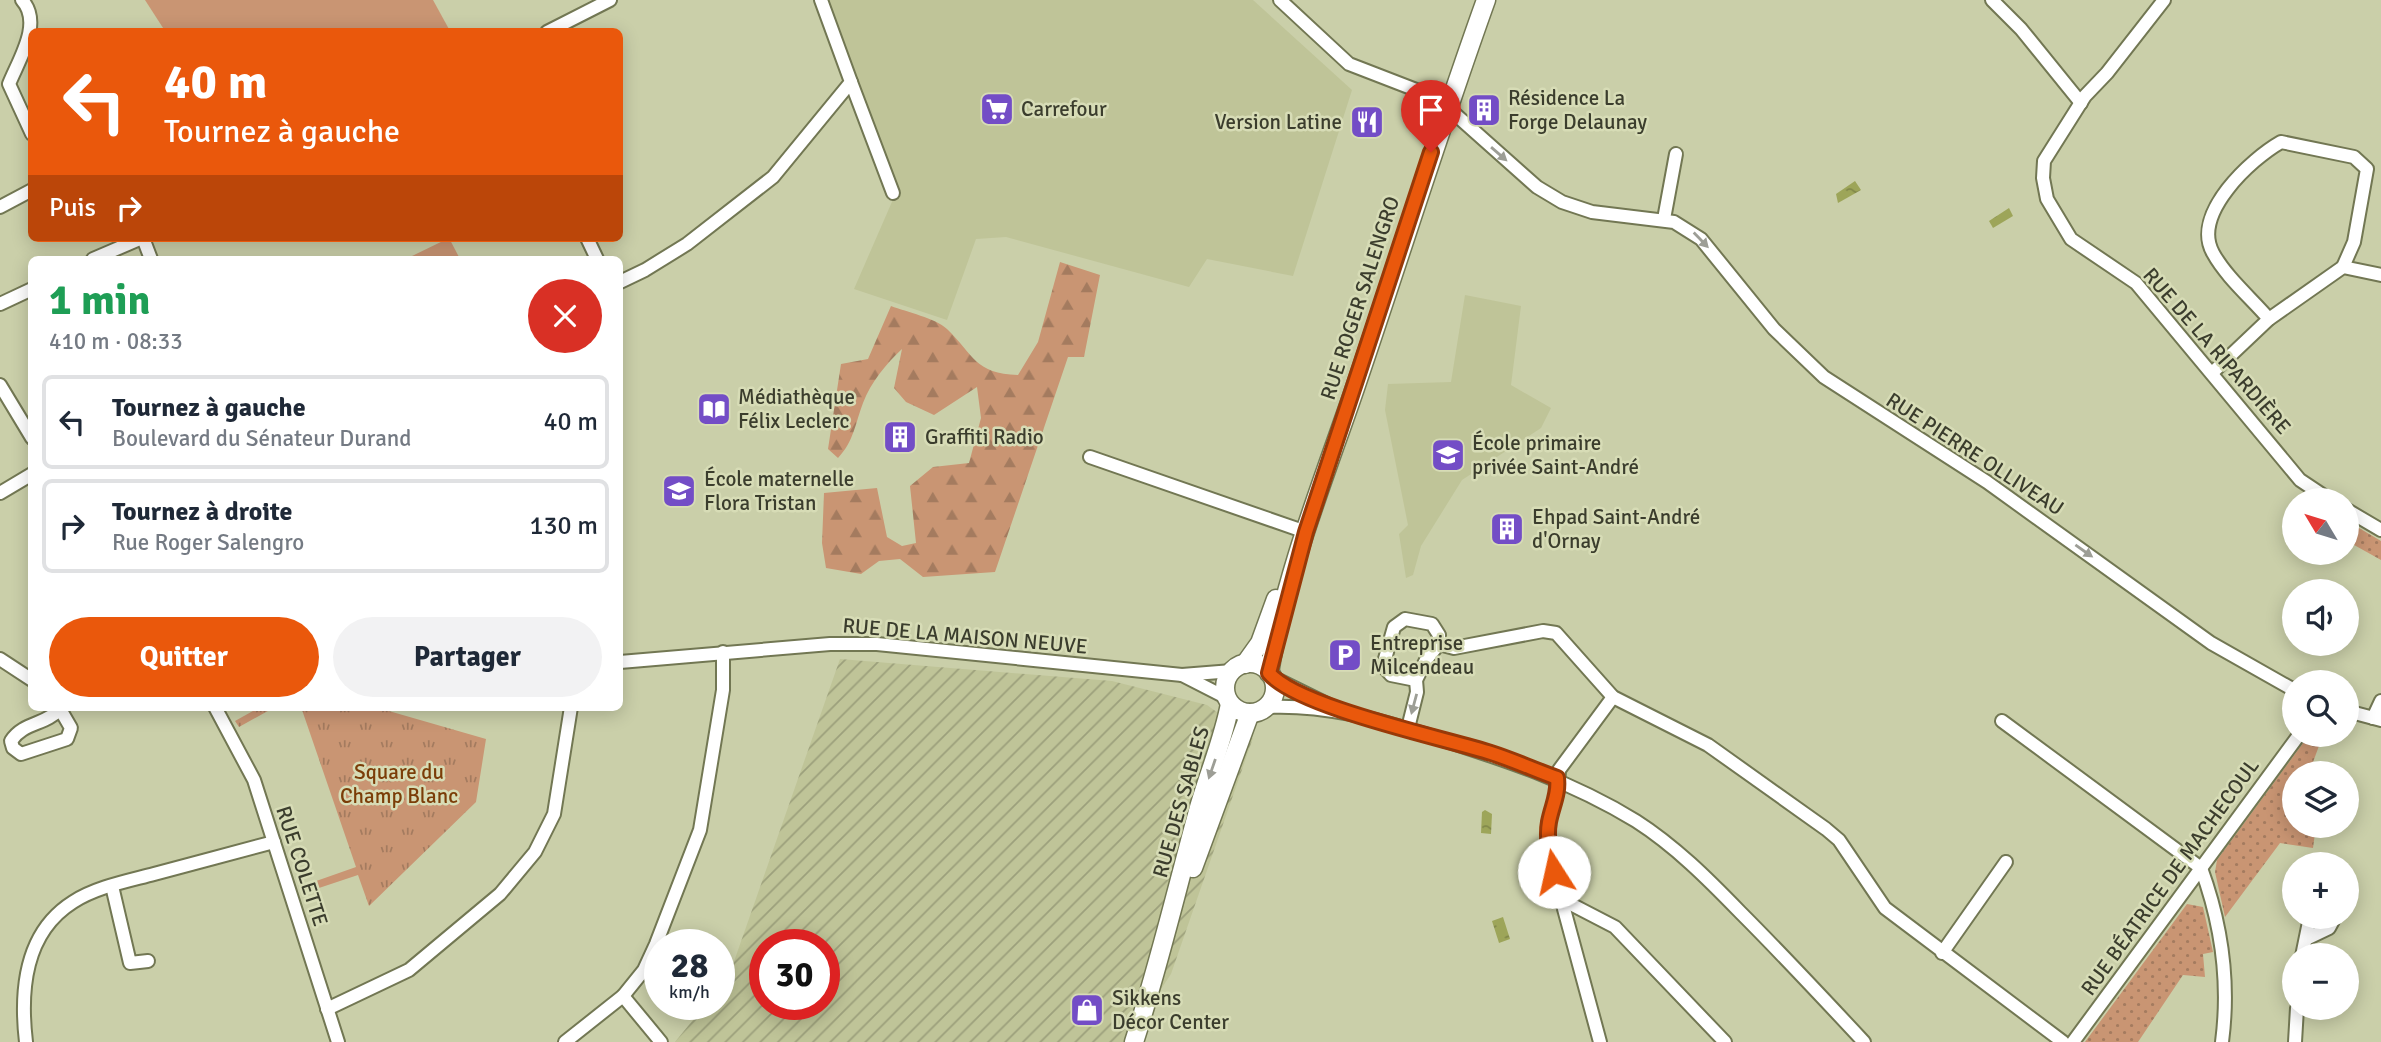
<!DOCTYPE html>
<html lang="fr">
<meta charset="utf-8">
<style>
:root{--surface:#fff;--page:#f2f2f3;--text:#1f2937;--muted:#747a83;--line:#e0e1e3;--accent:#ea580c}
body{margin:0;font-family:Signika,sans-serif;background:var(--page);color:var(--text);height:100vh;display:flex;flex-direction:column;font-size:26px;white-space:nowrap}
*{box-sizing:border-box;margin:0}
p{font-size:23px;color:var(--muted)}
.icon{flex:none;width:38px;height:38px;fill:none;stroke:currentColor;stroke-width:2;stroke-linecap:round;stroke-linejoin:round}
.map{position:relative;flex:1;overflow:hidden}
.panel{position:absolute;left:28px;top:256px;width:595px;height:455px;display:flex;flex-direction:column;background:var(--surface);border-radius:10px;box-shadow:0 4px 18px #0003}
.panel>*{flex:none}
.top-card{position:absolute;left:28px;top:28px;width:595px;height:214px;border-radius:10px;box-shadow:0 4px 18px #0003;background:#ea580c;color:#fff;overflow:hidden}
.needle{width:46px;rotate:308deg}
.fabs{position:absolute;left:2282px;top:488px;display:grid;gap:14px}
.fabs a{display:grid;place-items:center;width:77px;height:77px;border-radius:50%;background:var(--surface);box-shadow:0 4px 18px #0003;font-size:35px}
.speed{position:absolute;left:644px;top:929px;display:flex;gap:14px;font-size:35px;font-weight:700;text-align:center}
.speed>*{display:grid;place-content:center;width:91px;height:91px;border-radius:50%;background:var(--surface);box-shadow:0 4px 18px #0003;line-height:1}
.speed small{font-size:18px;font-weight:400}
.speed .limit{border:10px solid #d22;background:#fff;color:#111}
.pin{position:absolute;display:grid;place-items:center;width:60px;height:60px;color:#fff;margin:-72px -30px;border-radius:50% 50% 50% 0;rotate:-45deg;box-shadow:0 0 7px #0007}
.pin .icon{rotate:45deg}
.me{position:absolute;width:77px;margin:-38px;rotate:350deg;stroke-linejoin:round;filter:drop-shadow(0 0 5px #0008)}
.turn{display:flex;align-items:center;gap:24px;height:147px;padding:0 21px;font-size:32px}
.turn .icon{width:91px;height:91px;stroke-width:2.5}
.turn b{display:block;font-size:49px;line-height:60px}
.then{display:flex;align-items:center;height:66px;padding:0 21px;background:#0003;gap:14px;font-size:26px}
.round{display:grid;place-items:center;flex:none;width:74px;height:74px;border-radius:37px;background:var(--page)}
.head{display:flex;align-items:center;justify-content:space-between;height:119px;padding:0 21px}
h1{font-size:42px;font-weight:800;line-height:52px;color:#1e9e55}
.cta{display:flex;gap:14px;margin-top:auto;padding:14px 21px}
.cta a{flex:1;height:80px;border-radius:42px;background:var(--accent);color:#fff;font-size:28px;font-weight:800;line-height:80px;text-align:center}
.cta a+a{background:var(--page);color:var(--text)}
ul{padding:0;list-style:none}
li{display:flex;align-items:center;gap:21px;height:94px;margin:0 14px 10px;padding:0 7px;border:4px solid var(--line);border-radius:10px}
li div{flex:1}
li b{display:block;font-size:26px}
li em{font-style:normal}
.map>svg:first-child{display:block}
</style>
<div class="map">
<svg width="2381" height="1042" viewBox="0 0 2381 1042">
<defs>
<pattern id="industrial-furrows" width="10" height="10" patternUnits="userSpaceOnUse" patternTransform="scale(1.75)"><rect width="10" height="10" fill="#bfc498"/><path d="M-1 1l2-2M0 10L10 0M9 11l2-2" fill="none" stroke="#9ca07c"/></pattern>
<pattern id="grass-dots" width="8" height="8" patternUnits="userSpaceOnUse" patternTransform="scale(1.75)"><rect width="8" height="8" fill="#c99573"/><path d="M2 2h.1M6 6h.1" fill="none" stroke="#a47b5f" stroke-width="1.8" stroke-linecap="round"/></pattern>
<pattern id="forest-firs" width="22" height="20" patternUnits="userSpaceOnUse" patternTransform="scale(1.75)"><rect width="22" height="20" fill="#c99573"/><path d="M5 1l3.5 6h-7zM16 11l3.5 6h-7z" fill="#a47b5f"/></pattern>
<pattern id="park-tufts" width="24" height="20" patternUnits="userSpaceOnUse" patternTransform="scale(1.75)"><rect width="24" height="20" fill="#c99573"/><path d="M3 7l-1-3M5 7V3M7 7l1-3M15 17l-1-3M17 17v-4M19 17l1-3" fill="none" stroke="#a47b5f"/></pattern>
<pattern id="water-ripples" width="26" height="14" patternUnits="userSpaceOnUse" patternTransform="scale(1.75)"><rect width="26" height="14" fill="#9da559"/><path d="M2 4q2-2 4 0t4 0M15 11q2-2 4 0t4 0" fill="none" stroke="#81884a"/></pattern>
</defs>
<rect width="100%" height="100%" fill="#cacfa9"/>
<g fill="#bfc498">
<polygon points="828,0 1253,0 1352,90 1293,276 1207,259 1189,287 1006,237 976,239 947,320 854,289 898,188"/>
<polygon points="1465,295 1521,306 1511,385 1551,408 1541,428 1462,480 1421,546 1413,575 1406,578 1399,534 1408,525 1385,410 1388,384 1451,382"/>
</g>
<path fill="url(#industrial-furrows)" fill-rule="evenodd" d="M840 659 1112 681 1207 705 1253 738 1171 974 1126 1042H675L705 1005 719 1004V986L731 970ZM765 945H824V1004H765Z"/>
<g fill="url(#grass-dots)">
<polygon points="2347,521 2381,541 2381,560 2347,541"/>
<polygon points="2309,735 2323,735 2309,773 2294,774 2294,826 2316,826 2313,848 2280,843 2225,917 2215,872 2217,860"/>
<polygon points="2187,904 2203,907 2213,952 2203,954 2205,977 2183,975 2138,1042 2085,1042"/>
</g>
<path fill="url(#forest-firs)" d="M1060 262 1100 275 1084 357H1068L995 572 923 577 900 559 879 561 861 574 826 568 822 543 824 493 877 488 887 537 902 546 916 543 910 486 933 467 969 463 981 418 977 387 934 415 906 402 894 388 902 349C886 364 871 382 863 403 855 424 854 441 838 458L828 449 841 364 868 359 891 306C907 312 935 318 947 329 974 355 975 374 1018 375L1038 342Z"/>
<g fill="url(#park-tufts)">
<polygon points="260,707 275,707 239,727 235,721"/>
<polygon points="301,707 375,707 486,739 476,802 369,906 358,875 304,893 302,886 356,867"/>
</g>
<g fill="#c99573">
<polygon points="145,0 433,0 450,31 165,31"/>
<polygon points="449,238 460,259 411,259 410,257"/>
</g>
<g fill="url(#water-ripples)">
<polygon points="1855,181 1861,190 1838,203 1836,194"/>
<polygon points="2009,208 2013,216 1993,228 1989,221"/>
<polygon points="1485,810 1492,814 1491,834 1481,833 1482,812"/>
<polygon points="1503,917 1510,939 1499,943 1492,921"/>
</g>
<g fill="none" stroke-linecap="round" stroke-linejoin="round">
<g stroke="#727753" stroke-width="16">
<g id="street">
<path d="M22 0C43 23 19 59 9 84L32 134"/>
<polyline points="1280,0 1349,64 1437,98 1537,187 1562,202 1592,212 1674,222 1701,239 1774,329 1824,377 1987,482 2211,643 2294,690"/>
<polyline points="1992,0 2021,29 2081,103"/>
<polyline points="2164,0 2107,73 2085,96 2044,161 2043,178 2047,199 2071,239 2136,283 2300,480 2330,500"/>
<polyline points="547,32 610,0"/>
<polyline points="851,82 893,193"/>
<polyline points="0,207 32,190"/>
<polyline points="1664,219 1676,154"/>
<polyline points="143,238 151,259"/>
<polyline points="587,238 597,259"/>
<polyline points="93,259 142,238"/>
<polyline points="620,282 645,270 687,244 773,177 851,82 821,0"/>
<polyline points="0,304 32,289"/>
<path d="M2269 319C2252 299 2226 277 2213 253 2191 214 2251 159 2281 142L2354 157 2367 169 2354 242 2343 267"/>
<polyline points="2212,373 2269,319 2343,267 2381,275"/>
<polyline points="0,385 32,438"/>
<polyline points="1090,457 1306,532"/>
<polyline points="0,493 32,474"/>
<polyline points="2347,510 2381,530"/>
<polygon points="1405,619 1432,624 1439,635 1439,644 1426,660 1416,680 1391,675 1383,666 1394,627"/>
<polyline points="1439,644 1454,648 1543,631 1556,633 1613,697 1708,745 1826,829 1839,840 1885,908 2063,1042"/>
<polyline points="0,659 32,680"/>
<polyline points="620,662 830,644 877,644 1182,675 1232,671"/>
<polyline points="1182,675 1227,698"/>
<polyline points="1272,677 1331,706"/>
<path d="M59 707 60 709 71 728 67 739 21 754 13 748 11 741C23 722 46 725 60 709"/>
<polyline points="215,707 254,780 338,1042"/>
<path d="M1266 707C1324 704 1377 719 1431 736 1503 759 1571 781 1636 821 1675 846 1708 879 1740 912 1782 954 1823 998 1864 1042"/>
<polyline points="2347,711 2381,720"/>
<polyline points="2373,718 2381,701"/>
<path d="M2002 721 2201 868C2222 925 2230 981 2222 1042"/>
<polyline points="1408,728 1417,692 1416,680"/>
<polyline points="112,886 130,963 148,961"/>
<polyline points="1561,899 1615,927 1725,1042"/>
<polyline points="2306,939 2329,928 2335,917"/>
<polyline points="1942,953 2006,862"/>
<polyline points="2302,956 2310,917"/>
<polyline points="623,996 661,1042"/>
<polyline points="327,1009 409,970 500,894 535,852 554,814 571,707"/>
<path d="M26 1042C20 991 24 933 73 902 96 887 128 881 154 874 194 863 234 853 274 842"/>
<polyline points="565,1042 623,996 644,970 656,944 700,830 723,690 723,652"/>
<polyline points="1600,1042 1554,872 1548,841 1548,824 1558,790 1559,770 1613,697"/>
<polyline points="2073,1042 2299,735"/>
<polyline points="2295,1042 2297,1008"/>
</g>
</g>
<g stroke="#727753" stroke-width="21">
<g id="secondary">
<circle cx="1250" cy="688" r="25"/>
<polyline points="1245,664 1260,643 1276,599"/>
<path d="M1269 673C1285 575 1323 481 1355 388 1399 259 1440 128 1486 0"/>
<polyline points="1193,868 1250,713"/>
<path d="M1134 1042C1159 965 1177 888 1198 811 1208 775 1223 741 1230 704"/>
</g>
</g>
<use href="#street" stroke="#fff" stroke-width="12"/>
<use href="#secondary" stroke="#fff" stroke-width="18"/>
</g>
<defs><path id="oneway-solid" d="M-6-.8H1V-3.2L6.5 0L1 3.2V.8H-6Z" transform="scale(1.75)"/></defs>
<g fill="#9d9e96">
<use href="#oneway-solid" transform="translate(1499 154) rotate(41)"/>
<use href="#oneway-solid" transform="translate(1701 240) rotate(46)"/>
<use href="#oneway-solid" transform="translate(2084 551) rotate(35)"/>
<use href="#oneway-solid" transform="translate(1414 704) rotate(105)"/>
<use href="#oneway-solid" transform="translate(1212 769) rotate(109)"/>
</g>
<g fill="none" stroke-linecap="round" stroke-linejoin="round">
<g stroke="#983908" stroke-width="18">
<path id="route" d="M1431 152 1306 532 1269 673C1297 707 1444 738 1491 753 1513 760 1535 770 1557 778 1559 794 1552 806 1549 822 1546 838 1550 855 1554 872"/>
</g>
<use href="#route" stroke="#ea580c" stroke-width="12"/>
</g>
<defs>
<g id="supermarket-square" transform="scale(1.75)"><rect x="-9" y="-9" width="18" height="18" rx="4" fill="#734dc6" stroke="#d7dcb6"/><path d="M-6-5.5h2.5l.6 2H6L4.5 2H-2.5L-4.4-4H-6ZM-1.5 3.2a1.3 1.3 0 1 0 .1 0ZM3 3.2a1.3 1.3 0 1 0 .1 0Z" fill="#fff"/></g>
<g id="building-square" transform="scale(1.75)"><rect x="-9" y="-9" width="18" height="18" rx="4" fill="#734dc6" stroke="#d7dcb6"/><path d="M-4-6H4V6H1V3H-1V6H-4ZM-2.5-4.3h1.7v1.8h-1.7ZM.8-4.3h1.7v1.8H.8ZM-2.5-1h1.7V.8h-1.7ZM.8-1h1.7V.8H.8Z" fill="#fff"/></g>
<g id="restaurant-square" transform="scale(1.75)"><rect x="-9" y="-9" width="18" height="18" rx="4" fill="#734dc6" stroke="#d7dcb6"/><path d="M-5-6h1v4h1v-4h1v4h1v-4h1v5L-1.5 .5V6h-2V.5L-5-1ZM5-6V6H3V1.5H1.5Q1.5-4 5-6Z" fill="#fff"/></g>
<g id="library-square" transform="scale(1.75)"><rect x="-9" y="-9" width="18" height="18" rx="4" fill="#734dc6" stroke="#d7dcb6"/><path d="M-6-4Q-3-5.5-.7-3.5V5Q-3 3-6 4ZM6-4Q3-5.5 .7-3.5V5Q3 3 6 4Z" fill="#fff"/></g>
<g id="school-square" transform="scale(1.75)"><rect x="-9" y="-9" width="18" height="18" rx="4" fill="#734dc6" stroke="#d7dcb6"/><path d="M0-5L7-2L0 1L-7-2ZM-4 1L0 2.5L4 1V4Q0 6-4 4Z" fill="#fff"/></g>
<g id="parking-square" transform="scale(1.75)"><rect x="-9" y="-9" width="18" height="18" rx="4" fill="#734dc6" stroke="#d7dcb6"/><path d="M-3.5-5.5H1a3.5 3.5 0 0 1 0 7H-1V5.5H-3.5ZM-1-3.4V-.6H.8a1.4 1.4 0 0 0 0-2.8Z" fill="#fff"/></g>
<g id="shop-square" transform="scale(1.75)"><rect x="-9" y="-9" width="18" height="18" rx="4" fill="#734dc6" stroke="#d7dcb6"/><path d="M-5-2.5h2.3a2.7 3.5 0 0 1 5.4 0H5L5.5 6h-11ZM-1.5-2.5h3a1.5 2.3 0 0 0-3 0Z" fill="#fff"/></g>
</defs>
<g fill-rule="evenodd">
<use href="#supermarket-square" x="997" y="109"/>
<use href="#building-square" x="1484" y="110"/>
<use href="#restaurant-square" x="1367" y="122"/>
<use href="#library-square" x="714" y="409"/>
<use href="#building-square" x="900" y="437"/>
<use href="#school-square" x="1448" y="455"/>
<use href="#school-square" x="679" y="491"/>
<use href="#building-square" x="1507" y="529"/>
<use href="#parking-square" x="1345" y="655"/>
<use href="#shop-square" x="1087" y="1010"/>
</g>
<g text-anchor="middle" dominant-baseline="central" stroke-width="5" stroke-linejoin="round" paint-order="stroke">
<g font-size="21" fill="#3b3d2d" stroke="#d7dcb6" text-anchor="start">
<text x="1508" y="98">Résidence La<tspan x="1508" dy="24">Forge Delaunay</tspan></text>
<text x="1021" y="109">Carrefour</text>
<text x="1342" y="122" text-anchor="end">Version Latine</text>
<text x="738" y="397">Médiathèque<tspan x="738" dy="24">Félix Leclerc</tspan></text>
<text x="925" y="437">Graffiti Radio</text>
<text x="1472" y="443">École primaire<tspan x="1472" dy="24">privée Saint-André</tspan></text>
<text x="704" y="479">École maternelle<tspan x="704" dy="24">Flora Tristan</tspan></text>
<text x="1532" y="517">Ehpad Saint-André<tspan x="1532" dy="24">d'Ornay</tspan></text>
<text x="1370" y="643">Entreprise<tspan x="1370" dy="24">Milcendeau</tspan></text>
<text x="1112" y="998">Sikkens<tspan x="1112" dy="24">Décor Center</tspan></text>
</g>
<g font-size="21" fill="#3b3d2d" stroke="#d7dcb6">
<text transform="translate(1360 298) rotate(-72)">RUE ROGER SALENGRO</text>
<text transform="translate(2217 351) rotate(49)">RUE DE LA RIPARDIÈRE</text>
<text transform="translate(1975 454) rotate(33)">RUE PIERRE OLLIVEAU</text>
<text transform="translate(965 636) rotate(5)">RUE DE LA MAISON NEUVE</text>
<text transform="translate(1181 802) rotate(-74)">RUE DES SABLES</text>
<text transform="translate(302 866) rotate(72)">RUE COLETTE</text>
<text transform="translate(2170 877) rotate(-54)">RUE BÉATRICE DE MACHECOUL</text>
</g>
<g font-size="21" fill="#7b3d08" stroke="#d7dcb6">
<text x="399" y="772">Square du<tspan x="399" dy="24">Champ Blanc</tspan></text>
</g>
</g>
</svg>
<div class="fabs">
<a><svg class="needle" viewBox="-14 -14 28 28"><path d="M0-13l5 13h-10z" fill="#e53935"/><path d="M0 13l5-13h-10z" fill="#747a83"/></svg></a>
<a><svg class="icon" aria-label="sound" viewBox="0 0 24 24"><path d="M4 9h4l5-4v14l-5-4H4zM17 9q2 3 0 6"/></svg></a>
<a><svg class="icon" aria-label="search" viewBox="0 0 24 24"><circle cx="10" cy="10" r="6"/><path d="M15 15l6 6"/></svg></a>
<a><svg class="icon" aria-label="layers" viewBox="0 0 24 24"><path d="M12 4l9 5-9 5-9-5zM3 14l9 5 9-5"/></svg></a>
<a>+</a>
<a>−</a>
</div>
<div class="speed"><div>28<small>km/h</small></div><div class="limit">30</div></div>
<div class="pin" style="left:1431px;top:152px;background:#d93025"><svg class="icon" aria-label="arrive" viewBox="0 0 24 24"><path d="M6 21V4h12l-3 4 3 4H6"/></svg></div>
<svg class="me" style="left:1554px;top:872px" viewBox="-20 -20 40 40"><circle r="19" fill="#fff"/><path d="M0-13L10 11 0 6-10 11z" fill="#ea580c"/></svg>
<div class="top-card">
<div class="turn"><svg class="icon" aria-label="left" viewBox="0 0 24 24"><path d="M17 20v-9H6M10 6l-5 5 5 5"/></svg><div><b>40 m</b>Tournez à gauche</div></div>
<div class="then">Puis<svg class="icon" aria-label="right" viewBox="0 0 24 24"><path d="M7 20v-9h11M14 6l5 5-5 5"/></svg></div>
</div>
<section class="panel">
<div class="head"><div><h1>1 min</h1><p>410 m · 08:33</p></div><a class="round" style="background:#d93025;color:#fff"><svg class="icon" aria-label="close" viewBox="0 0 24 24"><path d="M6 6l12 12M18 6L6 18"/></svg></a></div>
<ul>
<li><svg class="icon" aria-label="left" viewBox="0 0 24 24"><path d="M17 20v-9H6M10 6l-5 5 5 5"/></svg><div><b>Tournez à gauche</b><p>Boulevard du Sénateur Durand</p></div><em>40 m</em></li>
<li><svg class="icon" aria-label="right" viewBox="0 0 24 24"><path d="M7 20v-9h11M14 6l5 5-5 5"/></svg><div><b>Tournez à droite</b><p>Rue Roger Salengro</p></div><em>130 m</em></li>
</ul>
<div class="cta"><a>Quitter</a><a>Partager</a></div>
</section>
</div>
